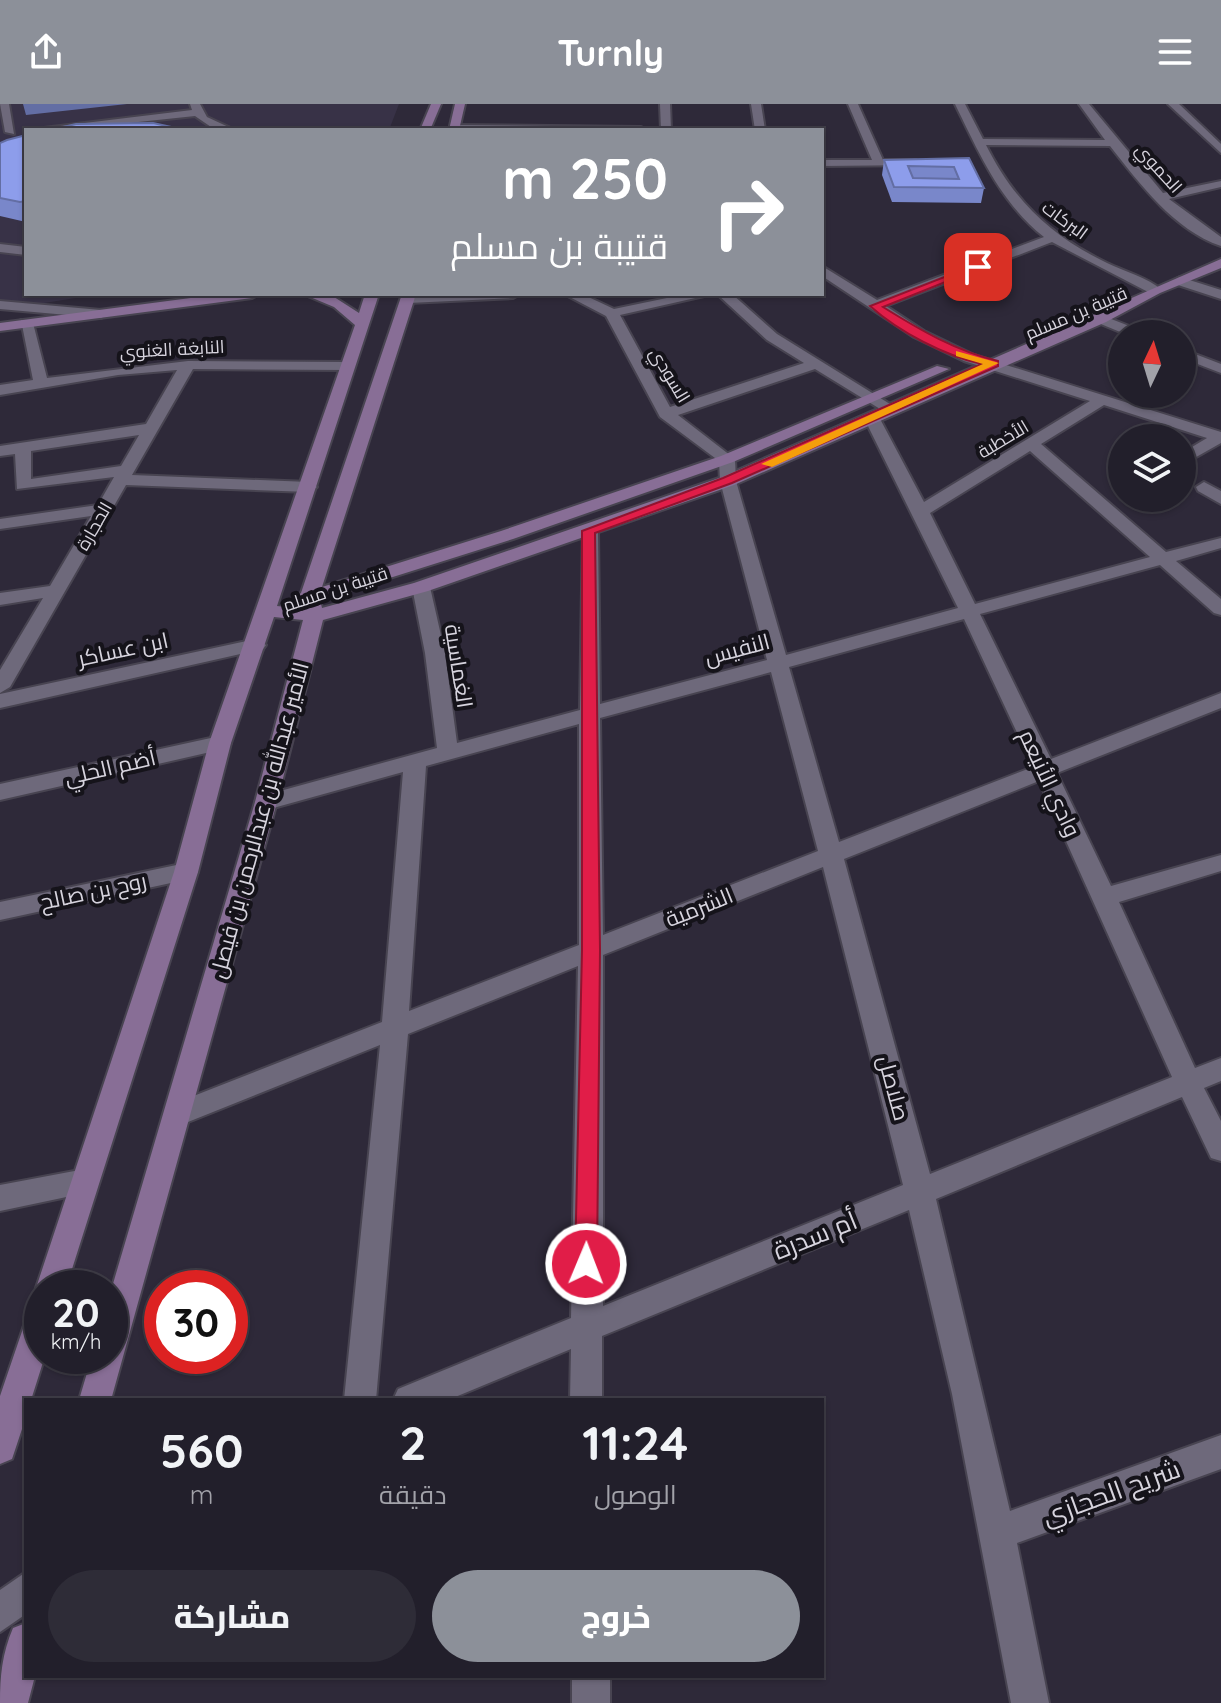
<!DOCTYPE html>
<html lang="ar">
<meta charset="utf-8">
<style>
:root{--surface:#221f2b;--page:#2e2c37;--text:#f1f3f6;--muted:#a2a2a9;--line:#3f3d47;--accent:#8c9099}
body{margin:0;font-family:Quicksand,Cairo,sans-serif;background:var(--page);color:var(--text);direction:rtl;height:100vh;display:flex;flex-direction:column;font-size:30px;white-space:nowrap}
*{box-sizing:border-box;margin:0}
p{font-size:26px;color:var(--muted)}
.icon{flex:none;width:44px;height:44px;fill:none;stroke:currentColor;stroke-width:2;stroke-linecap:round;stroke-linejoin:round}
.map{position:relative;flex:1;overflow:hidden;direction:ltr}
.panel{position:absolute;left:24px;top:1294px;width:800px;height:280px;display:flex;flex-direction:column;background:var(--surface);border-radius:0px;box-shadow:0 2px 6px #0004,0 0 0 2px var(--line);direction:rtl}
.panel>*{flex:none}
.banner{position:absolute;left:24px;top:24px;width:800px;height:168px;border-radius:0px;box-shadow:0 2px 6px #0004,0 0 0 2px var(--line);direction:rtl;background:#8c9099;color:#fff;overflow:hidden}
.needle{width:52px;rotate:4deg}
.buttons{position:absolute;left:1108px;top:216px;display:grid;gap:16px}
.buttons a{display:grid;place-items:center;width:88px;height:88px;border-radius:50%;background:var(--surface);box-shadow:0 2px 6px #0004,0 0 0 2px var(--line);font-size:40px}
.speed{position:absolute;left:24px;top:1166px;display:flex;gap:16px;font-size:40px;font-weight:700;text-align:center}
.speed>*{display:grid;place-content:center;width:104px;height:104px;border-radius:50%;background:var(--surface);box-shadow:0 2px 6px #0004,0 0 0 2px var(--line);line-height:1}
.speed small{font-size:20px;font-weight:400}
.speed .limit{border:12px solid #d22;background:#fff;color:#111}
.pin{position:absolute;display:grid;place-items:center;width:68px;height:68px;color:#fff;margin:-34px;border-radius:16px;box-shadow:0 4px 12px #0006}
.me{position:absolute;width:88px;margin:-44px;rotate:1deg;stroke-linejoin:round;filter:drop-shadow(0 0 6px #0008)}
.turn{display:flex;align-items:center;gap:28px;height:168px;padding:0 24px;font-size:36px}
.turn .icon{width:104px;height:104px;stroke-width:2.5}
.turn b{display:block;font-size:56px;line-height:68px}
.eta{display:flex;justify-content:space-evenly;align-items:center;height:136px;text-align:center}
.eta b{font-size:48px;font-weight:800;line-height:56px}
.button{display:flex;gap:16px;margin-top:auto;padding:16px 24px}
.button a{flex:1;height:92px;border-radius:48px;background:var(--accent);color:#fff;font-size:32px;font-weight:800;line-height:92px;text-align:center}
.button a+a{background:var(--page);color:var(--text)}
header{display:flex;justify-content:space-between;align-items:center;height:104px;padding:0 24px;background:var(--accent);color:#fff;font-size:36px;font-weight:800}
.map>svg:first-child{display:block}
</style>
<header><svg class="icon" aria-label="menu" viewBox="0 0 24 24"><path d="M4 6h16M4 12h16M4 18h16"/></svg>Turnly<svg class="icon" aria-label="share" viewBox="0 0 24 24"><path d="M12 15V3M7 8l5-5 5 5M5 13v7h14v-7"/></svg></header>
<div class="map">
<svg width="1221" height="1599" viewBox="0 0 1221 1599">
<rect width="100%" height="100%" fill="#2e2939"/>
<polygon fill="#383247" points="0,0 399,0 389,26 26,26 26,190 101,190 0,206"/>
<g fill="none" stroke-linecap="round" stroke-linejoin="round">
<g stroke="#484451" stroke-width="4">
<g id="street">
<polygon points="0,0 9,0 14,30 5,28"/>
<polygon points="190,0 200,0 207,13 235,26 214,25 195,12 63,26 27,26 192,6"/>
<polygon points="660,0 670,0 671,26 661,26"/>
<polygon points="751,0 761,0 765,26 755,26"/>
<polygon points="848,0 858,0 883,56 916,56 920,61 822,62 822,56 872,56"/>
<path d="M955 0H965L983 35 1105 36 1079 0H1089L1163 89 1221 77V83L1169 95 1221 133V142C1174 126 1140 80 1110 42L986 41C1014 97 1051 132 1107 159 1124 167 1148 174 1162 186L1150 189 1052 138 886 202 924 227 974 251 1221 328V339L1182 361V349L1207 334 1104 301 1041 340 1166 448 1221 434V444L1176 457 1221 495V511L1214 509 1160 461 980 510 1051 655 1221 589V604L1057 669 1111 782 1221 751V767L1119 798 1195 964 1221 954V977L1204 984 1221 1017V1057L1211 1054 1182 993 936 1095 1010 1407 1221 1331V1365L1017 1439 1049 1599H1011L952 1290 909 1106 602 1232V1296H570L571 1245 448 1296H393L398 1285 571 1214 578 862 408 930 376 1296H344L380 941 178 1022 168 1018 164 1010 168 1002 382 918 403 668 266 706 255 698 258 693 437 644 425 549 412 483 414 479H428L430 483 445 549 457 639 580 606 583 423H595L598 427 600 600 767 556 720 377 719 357 660 313 606 212 564 190H582L614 205 686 190H713L620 211 670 303 804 259 767 236 717 190H732L777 230 898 305 885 308 815 265 678 311 735 355 736 377 786 551 958 504 865 316 879 313 924 398 1090 297 964 257 914 233 822 172V162L877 196 1044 133C1000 98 979 49 955 0ZM1030 347 1150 453 975 500 930 409ZM964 515 1033 663 839 738 789 563ZM771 568 818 747 603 831 600 614ZM579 620V841L409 907 426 662ZM1039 677 1172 973 930 1070 844 755ZM823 763 903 1081 603 1202V851Z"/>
<polygon points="1168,0 1179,0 1221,40 1221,49"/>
<polygon points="454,21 641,23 646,26 450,26"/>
<polygon points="0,140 26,143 26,151 0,148"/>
<polygon points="1180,173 1221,186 1221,195 1175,180 1173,177"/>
<polygon points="427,190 520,190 513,194 408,199 401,195"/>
<polygon points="0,197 101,206 108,210 101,214 0,205"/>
<polygon points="1101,211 1142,227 1144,230 1125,230 1096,218 1094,215"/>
<path d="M21 216 33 219 47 274 188 257 348 258 355 262 348 266 193 265 132 371 309 378 317 383 309 388 126 381 10 583 0 589V566L43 494 0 501V489L50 482 91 412 0 425V415L98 401 114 373 17 385 15 350 0 352V342L146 320 177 266 118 271 0 291V281L33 276ZM139 331 121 362 31 375V347Z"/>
<polygon points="1182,245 1221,260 1221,269 1182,254"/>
<polygon points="1204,378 1221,387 1221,400 1198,387 1196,383"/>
<polygon points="256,535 266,541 263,545 0,604 0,590"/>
<polygon points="220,632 228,634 231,639 228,644 0,696 0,680"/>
<polygon points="186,759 194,762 198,768 194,774 0,816 0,798"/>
<polygon points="85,1065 95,1069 99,1078 95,1087 0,1107 0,1081"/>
<polygon points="26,1468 26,1510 0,1528 0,1486"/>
<rect x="572" y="1572" width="38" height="27"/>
</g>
</g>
<g stroke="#484451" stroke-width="4">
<g id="secondary">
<polygon points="431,0 441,0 430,26 420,26"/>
<polygon points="455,0 465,0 459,26 449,26"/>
<polygon points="1221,155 1221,164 1160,189 1106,218 734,381 428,487 323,516 277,698 111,1296 79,1296 92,1252 110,1252 110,1190 255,698 303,516 274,513 231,639 198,768 66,1184 42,1184 42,1195 36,1184 174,768 209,639 355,221 334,203 303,190 331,191 359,209 365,190 379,190 277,502 303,505 291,496 301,489 402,190 416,190 322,483 501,427 721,352 937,262 949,265 733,358 513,435 320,496 322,504 414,479 722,373"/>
<polygon points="221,190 259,190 252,194 0,227 0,219"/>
<polygon points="42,1197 42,1252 45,1252 31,1296 26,1296 26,1313 12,1355 0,1360 0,1292 31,1201"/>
<path d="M26 1519V1572H35L28 1599H0C0 1572 2 1550 13 1524Z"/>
</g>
</g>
<use href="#street" fill="#6e697b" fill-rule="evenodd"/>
<use href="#secondary" fill="#886e96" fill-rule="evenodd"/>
</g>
<g fill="#7987ca">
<polygon points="26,31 26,118 0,112 0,39"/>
<polygon points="969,54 984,84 981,99 892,98 882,71 884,56"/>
</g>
<polygon fill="#636ea4" points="23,0 127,0 26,11"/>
<g fill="#8d9deb" stroke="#636ea4" stroke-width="2" fill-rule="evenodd">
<polygon points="153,19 185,26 50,26 76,20"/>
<polygon points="26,31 26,97 20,98 0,94 0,39 7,36"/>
<path d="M969 54 984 84 894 83 884 56ZM908 62 954 63 959 75 913 74Z"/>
</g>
<path fill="#e11d48" stroke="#92132f" stroke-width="2" d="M975 161 983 163 883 203C920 226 956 247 998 257V262L732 379 595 429 600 846 597 1160 594 1168 586 1171 578 1168 575 1160 582 846V427L723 374 982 260C945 252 899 228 870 202Z"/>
<polygon fill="#f59e0b" points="956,247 999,259 772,363 761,360 983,260 956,252"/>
<g text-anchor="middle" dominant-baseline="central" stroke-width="8" stroke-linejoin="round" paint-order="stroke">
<g font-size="18" fill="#d7d4de" stroke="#15131a">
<text transform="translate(1159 64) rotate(48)">الحموي</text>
<text transform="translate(1065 116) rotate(36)">البركات</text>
<text transform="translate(1076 209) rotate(-23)">قتيبة بن مسلم</text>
<text transform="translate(172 245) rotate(-3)">النابغة الغنوي</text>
<text transform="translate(670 271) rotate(59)">السودي</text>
<text transform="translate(1003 335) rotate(-31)">الأخطبة</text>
<text transform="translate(94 422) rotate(-60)">الحجارة</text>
<text transform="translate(335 485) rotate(-18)">قتيبة بن مسلم</text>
</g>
<g font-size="22" fill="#d7d4de" stroke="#15131a">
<text transform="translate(123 545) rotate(-12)">ابن عساكر</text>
<text transform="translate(737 545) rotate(-15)">النفيس</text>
<text transform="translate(459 562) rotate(81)">الغماسية</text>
<text transform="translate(110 663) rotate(-13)">أضم الحلي</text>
<text transform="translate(1050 679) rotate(65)">وادي الأنيعم</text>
<text transform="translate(259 716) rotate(-75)">الأمير عبدالله بن عبدالرحمن بن فيصل</text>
<text transform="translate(93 787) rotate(-12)">روح بن صالح</text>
<text transform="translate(699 803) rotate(-22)">الشرمية</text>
<text transform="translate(894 984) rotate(75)">صلاصل</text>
</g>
<g font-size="26" fill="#d7d4de" stroke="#15131a">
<text transform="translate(815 1131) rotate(-22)">أم سدرة</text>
<text transform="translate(1111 1388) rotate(-20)">شريح الحجازي</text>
</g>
</g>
</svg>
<div class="buttons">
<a><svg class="needle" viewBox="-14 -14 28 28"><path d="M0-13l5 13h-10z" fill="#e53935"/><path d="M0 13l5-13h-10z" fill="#a2a2a9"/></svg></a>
<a><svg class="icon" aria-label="layers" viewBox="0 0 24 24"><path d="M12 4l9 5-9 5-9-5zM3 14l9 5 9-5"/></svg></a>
</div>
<div class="speed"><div>20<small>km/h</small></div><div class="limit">30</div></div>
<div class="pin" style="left:978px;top:163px;background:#d93025"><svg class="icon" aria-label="arrive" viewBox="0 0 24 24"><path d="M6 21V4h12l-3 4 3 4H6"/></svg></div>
<svg class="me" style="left:586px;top:1160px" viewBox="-20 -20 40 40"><circle r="17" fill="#e11d48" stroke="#fff" stroke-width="3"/><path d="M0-11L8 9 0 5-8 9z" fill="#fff"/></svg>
<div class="banner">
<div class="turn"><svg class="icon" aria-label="right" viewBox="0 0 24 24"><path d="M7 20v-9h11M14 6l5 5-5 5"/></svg><div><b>250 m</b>قتيبة بن مسلم</div></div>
</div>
<section class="panel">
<div class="eta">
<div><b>11:24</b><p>الوصول</p></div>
<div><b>2</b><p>دقيقة</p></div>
<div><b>560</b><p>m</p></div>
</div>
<div class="button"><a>خروج</a><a>مشاركة</a></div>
</section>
</div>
